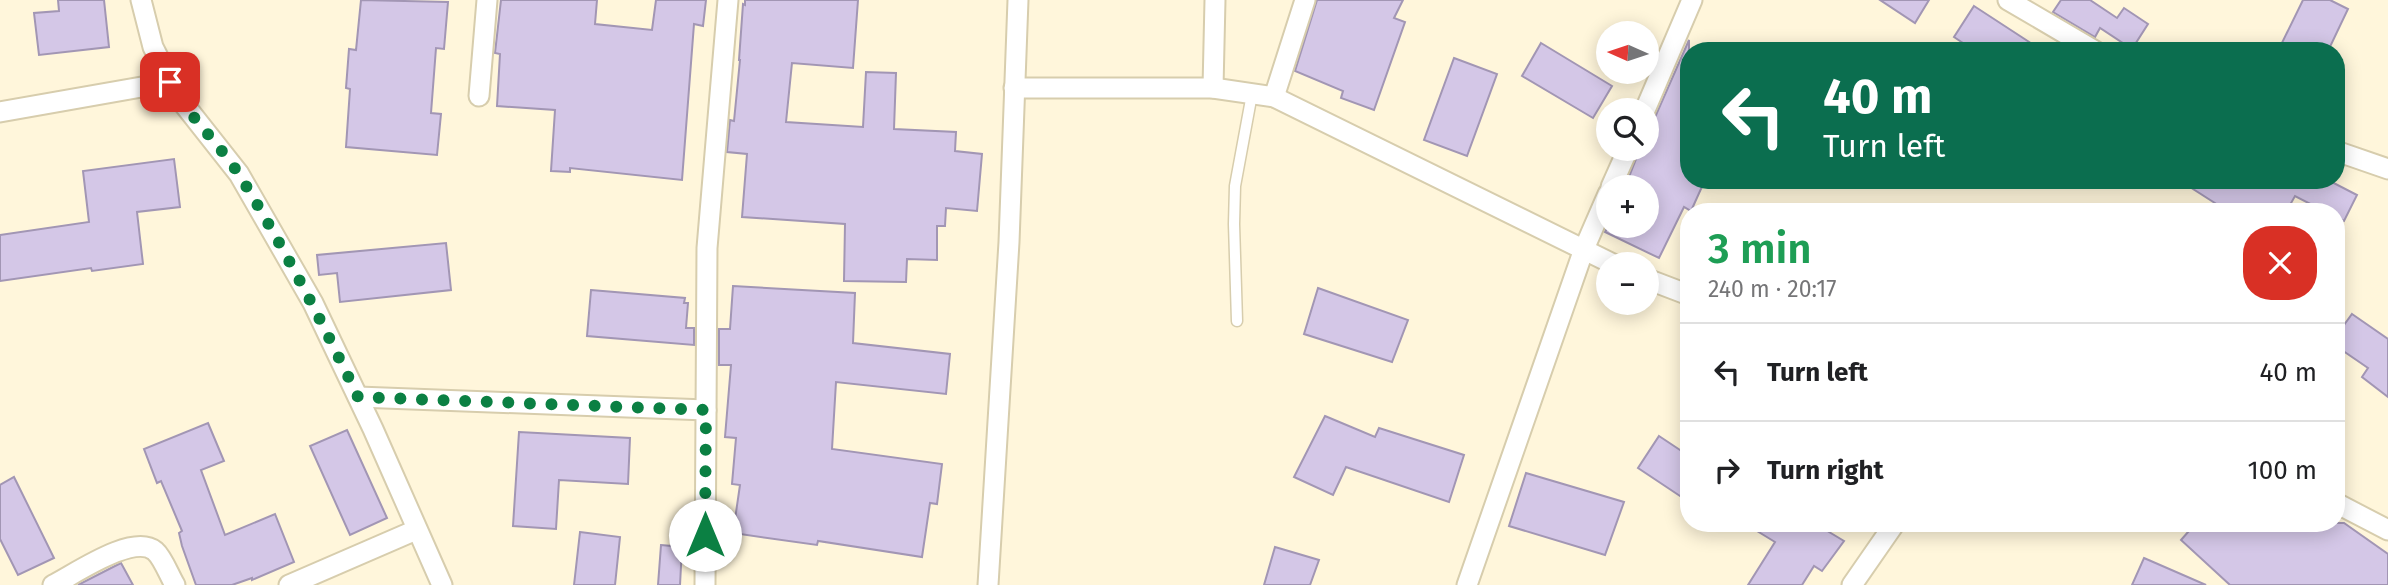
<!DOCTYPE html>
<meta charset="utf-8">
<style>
:root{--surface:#fff;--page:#f6f6f6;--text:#202124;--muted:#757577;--line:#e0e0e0}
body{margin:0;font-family:"Fira Sans",sans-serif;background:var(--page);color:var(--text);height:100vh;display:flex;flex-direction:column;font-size:26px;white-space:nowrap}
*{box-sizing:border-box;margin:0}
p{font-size:23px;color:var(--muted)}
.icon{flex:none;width:38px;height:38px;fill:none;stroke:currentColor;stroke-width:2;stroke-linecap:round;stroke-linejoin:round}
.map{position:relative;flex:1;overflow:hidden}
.panel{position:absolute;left:1680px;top:203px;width:665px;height:329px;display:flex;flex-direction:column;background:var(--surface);border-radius:28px;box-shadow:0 4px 18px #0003}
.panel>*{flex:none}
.guide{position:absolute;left:1680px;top:42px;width:665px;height:147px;border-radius:28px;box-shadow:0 4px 18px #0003;background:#0b6e4f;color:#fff;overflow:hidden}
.needle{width:46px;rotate:273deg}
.fabs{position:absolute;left:1596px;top:21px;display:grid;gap:14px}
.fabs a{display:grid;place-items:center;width:63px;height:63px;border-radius:50%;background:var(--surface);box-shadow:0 4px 18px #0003;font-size:35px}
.pin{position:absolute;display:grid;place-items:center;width:60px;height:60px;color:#fff;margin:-30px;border-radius:14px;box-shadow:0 4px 10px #0006}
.me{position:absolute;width:77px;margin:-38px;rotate:0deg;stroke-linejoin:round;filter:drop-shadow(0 0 5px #0008)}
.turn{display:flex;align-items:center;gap:24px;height:147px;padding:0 28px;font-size:32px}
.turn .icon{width:91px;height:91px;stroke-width:2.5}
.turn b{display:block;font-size:49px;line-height:60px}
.round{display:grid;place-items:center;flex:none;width:74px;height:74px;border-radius:28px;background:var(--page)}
.headline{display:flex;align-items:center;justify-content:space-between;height:119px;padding:0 28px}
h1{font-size:42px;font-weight:600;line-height:52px;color:#1e9e55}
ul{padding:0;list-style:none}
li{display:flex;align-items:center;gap:21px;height:98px;padding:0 28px;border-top:2px solid var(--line)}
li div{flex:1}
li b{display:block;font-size:26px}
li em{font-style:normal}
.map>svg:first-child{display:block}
</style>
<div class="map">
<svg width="2388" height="585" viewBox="0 0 2388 585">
<rect width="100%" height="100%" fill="#fff6db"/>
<g fill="#d4c7e7" stroke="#a296b4" stroke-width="2">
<polygon points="58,0 104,0 109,47 39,55 34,13 59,11"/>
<polygon points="361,0 448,2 444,49 436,48 431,113 441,114 437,155 346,147 350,89 346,88 349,49 356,50"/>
<polygon points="501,0 597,0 595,24 652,30 656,0 706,0 703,26 694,24 682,180 570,168 570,172 551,171 555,110 497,106 500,54 495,53"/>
<polygon points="745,0 858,0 853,68 792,63 786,122 863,127 866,72 896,73 894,129 956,132 955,151 982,154 977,211 946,208 945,226 937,226 937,260 907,259 906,282 844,281 845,224 742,217 747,154 727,152 730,120 734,121 740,60 739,60 743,4 745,5"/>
<polygon points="1317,0 1403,0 1394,18 1405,22 1374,110 1341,98 1343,91 1295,71"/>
<polygon points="1880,0 1929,0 1915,23"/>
<polygon points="2061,0 2090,0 2117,18 2124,8 2148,24 2132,49 2100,28 2095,37 2053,12"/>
<polygon points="2303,0 2330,0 2348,9 2328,51 2278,51"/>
<polygon points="1974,6 2043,51 1975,51 1954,37"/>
<polygon points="1689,40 1689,180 1705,180 1691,211 1684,207 1659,258 1605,232 1608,226 1647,226 1647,187 1638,187 1627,182 1640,149 1647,149 1647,129 1656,115"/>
<polygon points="1541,43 1612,86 1593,118 1522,76"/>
<polygon points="1454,58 1497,74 1467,156 1424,140"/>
<polygon points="174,159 180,207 137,212 143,264 92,271 91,268 0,281 0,235 89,222 83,171"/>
<polygon points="2179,180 2328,180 2357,195 2344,221 2336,217 2336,212 2326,212 2295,196 2286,212 2229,212"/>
<polygon points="446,243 451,290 340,302 337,273 319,275 317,255"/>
<polygon points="733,286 855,293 853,343 950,354 946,394 836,382 832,449 942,464 937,504 930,503 922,557 818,541 817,545 733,533 740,485 732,484 736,438 725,437 731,365 719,365 719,329 730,329"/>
<polygon points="1318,288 1408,320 1392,362 1304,334"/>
<polygon points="591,290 685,298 684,303 688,303 686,328 694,328 694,345 587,336"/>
<polygon points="2352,314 2388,339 2388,397 2362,377 2368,368 2336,346 2336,336"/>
<polygon points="1325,416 1375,437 1379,428 1464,455 1449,502 1346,467 1333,495 1294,477"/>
<polygon points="208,423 224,461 201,470 225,535 275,514 294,562 252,580 252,578 232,585 196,585 182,546 179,533 182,531 161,481 157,483 144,449"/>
<polygon points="347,430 387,518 350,535 310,446"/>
<polygon points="519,432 630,438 628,484 559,480 556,529 513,526"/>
<polygon points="1659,436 1689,456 1689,502 1638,468"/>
<polygon points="1526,473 1624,502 1605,555 1509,526"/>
<polygon points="14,477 54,558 18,575 0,539 0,485"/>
<polygon points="1744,523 1814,523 1844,541 1822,571 1814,566 1802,585 1748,585 1775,542"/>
<polygon points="2196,523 2344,523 2388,554 2388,585 2230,585 2181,540"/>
<polygon points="580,532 620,537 615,585 574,585"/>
<polygon points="661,545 682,547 680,585 658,585"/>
<polygon points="1275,547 1319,560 1310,585 1264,585"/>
<polygon points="2144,558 2206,585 2132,585"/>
<polygon points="121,563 133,585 78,585 115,566"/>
</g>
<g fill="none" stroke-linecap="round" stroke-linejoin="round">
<g stroke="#d7cdad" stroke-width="13">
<polyline id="service" points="1237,321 1234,224 1235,186 1252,94"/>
</g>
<g stroke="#d7cdad" stroke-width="23">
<g id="minor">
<polyline points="141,0 153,47 179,98 239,174 313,303 373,429 442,585"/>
<polyline points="2008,0 2095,51"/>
<polyline points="1014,88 1213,88 1274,97 1613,264"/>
<polyline points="1213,88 1215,0"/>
<polyline points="479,96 487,0"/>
<polyline points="1274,97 1305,0"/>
<polyline points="1645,110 1692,0"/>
<polyline points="0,112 170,82"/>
<polyline points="2336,151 2388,169"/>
<polyline points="1611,187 1628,149"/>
<polyline points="1647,279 1689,295"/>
<polyline points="358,397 706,410"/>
<polyline points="2336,503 2388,530"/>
<path d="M53 585C75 574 133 533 155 551 163 558 169 575 175 585"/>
<polyline points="289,585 416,530"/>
<polyline points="705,585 707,248 728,0"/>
<polyline points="988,585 1009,242 1018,0"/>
<polyline points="1467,585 1584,249 1608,194"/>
<polyline points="1852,585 1895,523"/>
</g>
</g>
<use href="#service" stroke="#fff" stroke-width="10"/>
<use href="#minor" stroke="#fff" stroke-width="19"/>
</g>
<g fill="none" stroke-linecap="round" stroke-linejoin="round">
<path stroke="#0b8043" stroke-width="12" stroke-dasharray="0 21.6" d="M170 82C189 117 219 143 240 176 284 247 322 322 358 397L706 410 705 535"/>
</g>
</svg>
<div class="fabs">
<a><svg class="needle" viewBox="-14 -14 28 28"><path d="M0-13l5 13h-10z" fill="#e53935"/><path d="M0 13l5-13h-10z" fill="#757577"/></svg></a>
<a><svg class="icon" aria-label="search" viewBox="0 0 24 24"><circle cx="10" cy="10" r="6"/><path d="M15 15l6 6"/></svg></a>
<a>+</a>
<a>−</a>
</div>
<div class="pin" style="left:170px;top:82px;background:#d93025"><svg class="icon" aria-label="arrive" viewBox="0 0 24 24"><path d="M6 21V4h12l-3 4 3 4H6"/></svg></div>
<svg class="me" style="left:705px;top:535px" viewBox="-20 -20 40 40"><circle r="19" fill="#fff"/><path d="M0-13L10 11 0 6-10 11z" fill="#0b8043"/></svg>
<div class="guide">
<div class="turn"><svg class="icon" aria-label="left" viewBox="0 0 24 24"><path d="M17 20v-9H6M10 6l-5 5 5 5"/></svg><div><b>40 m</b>Turn left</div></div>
</div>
<section class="panel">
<div class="headline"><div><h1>3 min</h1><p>240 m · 20:17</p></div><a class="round" style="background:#d93025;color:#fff"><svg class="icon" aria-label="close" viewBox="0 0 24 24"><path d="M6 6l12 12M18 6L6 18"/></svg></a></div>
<ul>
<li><svg class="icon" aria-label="left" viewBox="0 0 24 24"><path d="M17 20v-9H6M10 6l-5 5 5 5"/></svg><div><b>Turn left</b></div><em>40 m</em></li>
<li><svg class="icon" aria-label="right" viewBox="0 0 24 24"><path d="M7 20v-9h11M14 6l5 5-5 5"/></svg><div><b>Turn right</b></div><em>100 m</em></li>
</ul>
</section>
</div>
